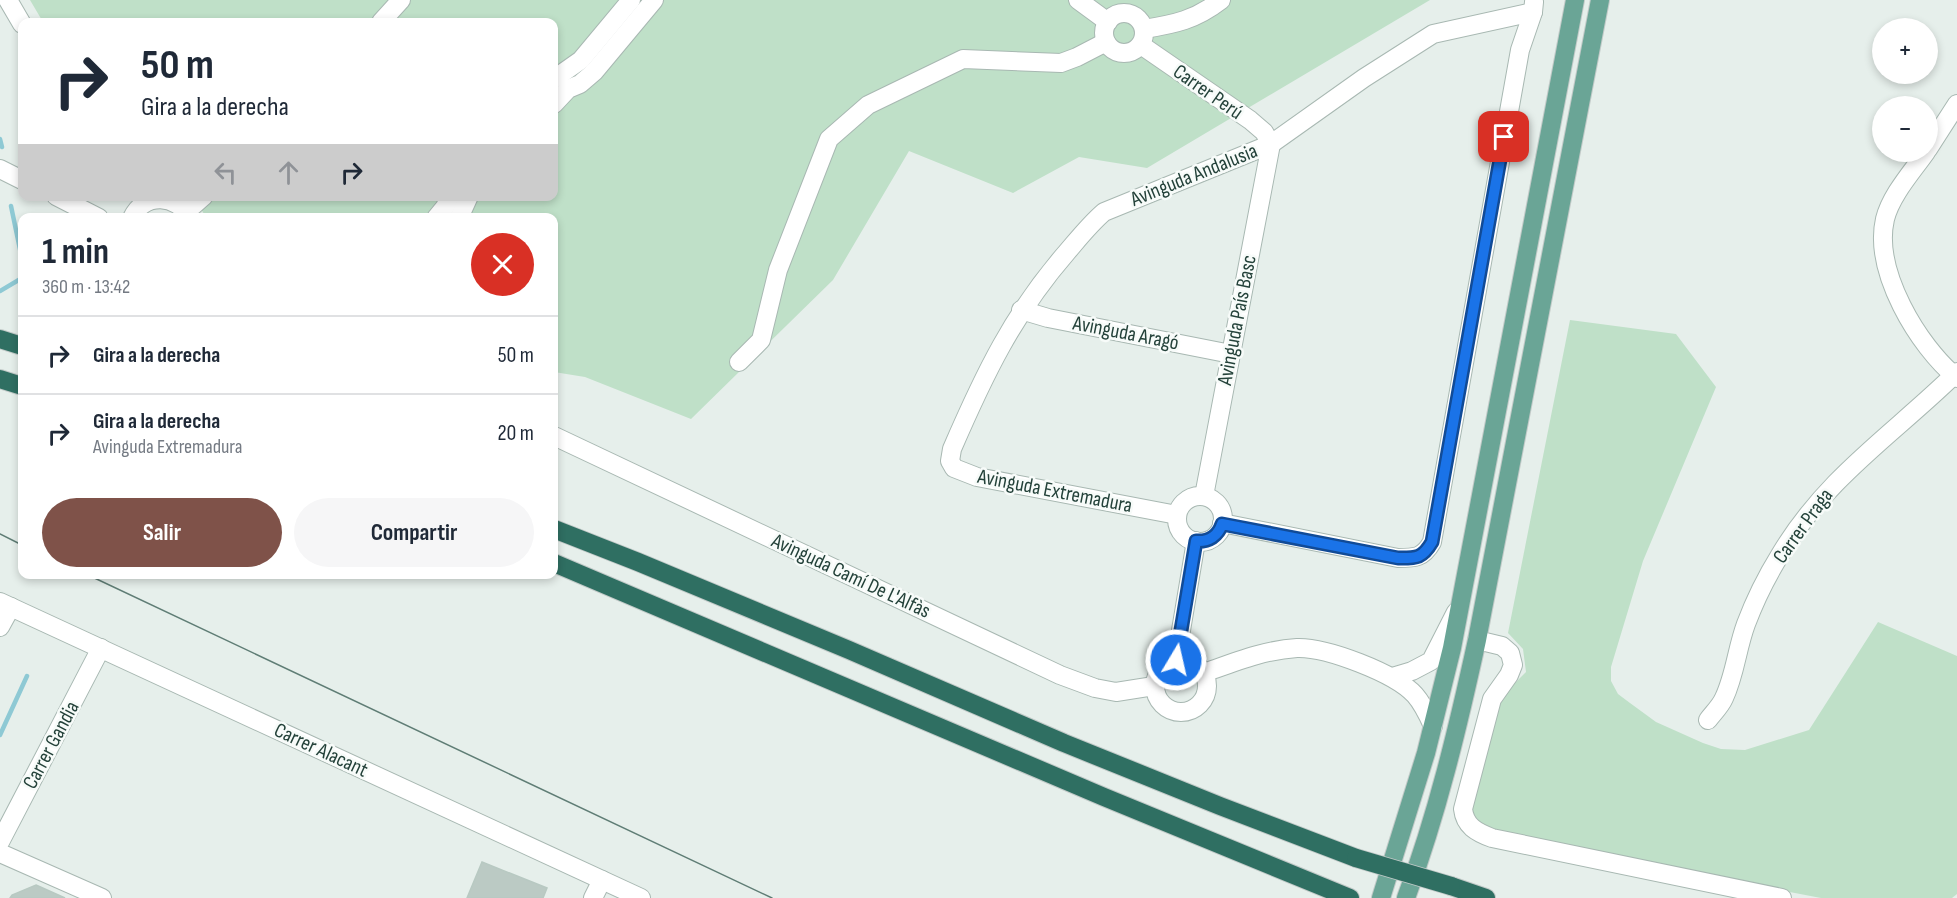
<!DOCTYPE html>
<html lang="es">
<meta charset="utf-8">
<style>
:root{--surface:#fff;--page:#f6f6f7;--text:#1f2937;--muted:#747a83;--line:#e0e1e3;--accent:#7f5249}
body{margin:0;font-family:"Sofia Sans Condensed",sans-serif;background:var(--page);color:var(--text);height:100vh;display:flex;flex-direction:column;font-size:22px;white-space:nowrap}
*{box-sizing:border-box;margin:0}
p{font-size:20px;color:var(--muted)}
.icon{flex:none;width:33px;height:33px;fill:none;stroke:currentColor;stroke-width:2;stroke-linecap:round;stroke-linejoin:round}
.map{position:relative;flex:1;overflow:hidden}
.drawer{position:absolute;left:18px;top:213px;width:540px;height:366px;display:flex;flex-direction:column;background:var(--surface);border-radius:12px;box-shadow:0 3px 9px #0003}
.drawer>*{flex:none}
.top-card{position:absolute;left:18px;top:18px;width:540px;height:183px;border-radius:12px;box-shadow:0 3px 9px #0003;background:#fff;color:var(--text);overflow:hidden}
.fabs{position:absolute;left:1872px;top:18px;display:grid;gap:12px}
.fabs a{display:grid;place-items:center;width:66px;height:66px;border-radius:50%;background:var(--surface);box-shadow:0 3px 9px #0003;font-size:30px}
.pin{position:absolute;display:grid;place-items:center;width:51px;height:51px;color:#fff;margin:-26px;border-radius:12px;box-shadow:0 3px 9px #0006}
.me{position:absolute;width:66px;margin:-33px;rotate:9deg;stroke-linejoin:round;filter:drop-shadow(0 0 4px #0008)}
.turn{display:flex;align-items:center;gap:21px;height:126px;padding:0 24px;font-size:27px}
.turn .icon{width:78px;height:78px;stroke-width:2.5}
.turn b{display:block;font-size:42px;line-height:51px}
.lanes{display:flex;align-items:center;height:57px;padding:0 24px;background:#0003;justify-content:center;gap:30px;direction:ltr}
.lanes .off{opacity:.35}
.round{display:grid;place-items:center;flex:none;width:63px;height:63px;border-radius:32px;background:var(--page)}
.headline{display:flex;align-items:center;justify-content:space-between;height:102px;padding:0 24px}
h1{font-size:36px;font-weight:700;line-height:45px}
.action{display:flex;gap:12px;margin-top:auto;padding:12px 24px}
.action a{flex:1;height:69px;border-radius:36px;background:var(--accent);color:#fff;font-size:24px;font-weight:700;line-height:69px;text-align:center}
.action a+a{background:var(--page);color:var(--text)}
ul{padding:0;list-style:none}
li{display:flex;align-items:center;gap:18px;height:78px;padding:0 24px;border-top:2px solid var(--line)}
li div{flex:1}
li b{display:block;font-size:22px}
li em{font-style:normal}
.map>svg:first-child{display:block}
</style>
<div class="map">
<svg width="1957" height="898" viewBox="0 0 1957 898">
<rect width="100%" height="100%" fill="#e6efeb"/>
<g fill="#bfe0c8">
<polygon points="30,0 1430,0 1147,168 1079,157 1013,193 909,151 833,280 691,419 585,377 554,372 554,218 206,217 199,206 185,197 554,196 554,22 43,22"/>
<polygon points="1570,320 1676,334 1716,387 1643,561 1611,667 1611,681 1618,694 1630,703 1656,722 1703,743 1721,749 1745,750 1809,730 1878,622 1957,656 1957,894 1952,898 1821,898 1568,850 1480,826 1470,808 1495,712 1504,694 1526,672 1523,649 1508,633"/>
</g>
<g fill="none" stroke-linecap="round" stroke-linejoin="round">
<g stroke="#8ec9d4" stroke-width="4.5">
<polyline points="0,139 2,147"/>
<polyline points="11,206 22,259"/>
<polyline points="0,291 22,278"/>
<polyline points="0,735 27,676"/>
</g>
</g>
<g fill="#bbcac4" stroke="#b8c9c2" stroke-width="1.5">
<polygon points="482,862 547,888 543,898 467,898"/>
<polygon points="36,885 65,898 10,898 12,895"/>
</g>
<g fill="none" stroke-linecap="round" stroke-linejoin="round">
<g stroke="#a8b8b2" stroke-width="20">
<g id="minor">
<polyline points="8,0 22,24"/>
<polyline points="1078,0 1108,22"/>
<circle cx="1124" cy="33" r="20"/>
<polyline points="381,22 401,0"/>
<path d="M1144 29C1175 24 1195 20 1221 0"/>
<polyline points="1141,45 1250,120 1264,132 1271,144 1204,496"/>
<polyline points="554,79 581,60 631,0"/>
<polyline points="554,104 568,89 580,84 594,72 654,0"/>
<polyline points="1928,149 1957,104"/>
<path d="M1926 152C1912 172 1891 195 1885 219 1873 271 1918 346 1957 378"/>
<polyline points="0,169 22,180"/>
<polyline points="56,196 99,218"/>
<polyline points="187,211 204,196"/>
<path d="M132 218C144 192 177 194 190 218"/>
<polyline points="436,218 445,207 450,196"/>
<polyline points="459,218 469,196"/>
<polyline points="1021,310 1048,318 1231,354"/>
<polyline points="739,362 761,340 778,270 829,139 868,105 963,59 1061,63 1077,57 1106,42"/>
<polyline points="554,436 1060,675 1095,688 1116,692 1154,686"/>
<circle cx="1200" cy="519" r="23"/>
<path d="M1177 515 977 477 954 468 950 461 952 449C984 375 1013 314 1067 252 1079 238 1090 224 1104 212L1271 144 1364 78 1433 34 1533 12"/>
<path d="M1222 523 1398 558C1415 558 1423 558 1432 542L1520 50 1533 12 1534 2"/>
<polyline points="0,602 641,898"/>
<polyline points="0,627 11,607"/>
<path d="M1477 640 1502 646 1510 653 1513 665 1509 675 1492 699 1463 809C1465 826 1476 832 1492 838L1782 898"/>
<circle cx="1181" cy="686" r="26"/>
<polyline points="1176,660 1196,541"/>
<path d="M1204 673C1235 662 1264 650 1297 648 1326 647 1395 673 1415 695 1423 704 1428 715 1433 726"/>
<polyline points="1392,677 1412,671 1431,661 1456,612"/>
<path d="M1708 720C1713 713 1720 707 1724 698 1735 675 1737 648 1746 624 1755 600 1767 576 1780 555 1827 476 1894 434 1957 372"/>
<polyline points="0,842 101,648"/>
<polyline points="0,853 102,898"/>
<polyline points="593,898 602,880"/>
</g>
</g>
<g stroke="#c2cac8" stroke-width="20">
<g id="major">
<polyline points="1381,898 1426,753 1452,648 1575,0"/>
<path d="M1406 898C1437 815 1458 727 1477 640L1600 0"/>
</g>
</g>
<g stroke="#c2cac8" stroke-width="20">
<g id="highway">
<polyline points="0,339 22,346"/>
<polyline points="0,379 22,386"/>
<polyline points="554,529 638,562 849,650 1064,743 1220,806 1356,858"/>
<polyline points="554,563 1104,797 1350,898"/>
<polyline points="1451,886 1486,898"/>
</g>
</g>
<use href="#minor" stroke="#fff" stroke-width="18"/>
<use href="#major" stroke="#6aa596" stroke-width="18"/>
<use href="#highway" stroke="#2f6f62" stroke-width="18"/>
<g stroke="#5f7d75" stroke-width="1.5">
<polyline points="0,534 22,545"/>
<polyline points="86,574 772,898"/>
</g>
<g stroke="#c2cac8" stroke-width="20" stroke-linecap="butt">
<polyline id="highway-bridge" points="1356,858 1451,886"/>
</g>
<use href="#highway-bridge" stroke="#2f6f62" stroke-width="18"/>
</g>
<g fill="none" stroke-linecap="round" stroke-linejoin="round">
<g stroke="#114b97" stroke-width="15">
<path id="route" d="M1176 660 1196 541C1209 542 1218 536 1222 524L1398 558C1416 558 1422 559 1432 542L1504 137"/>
</g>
<use href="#route" stroke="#1a73e8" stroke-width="10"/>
</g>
<g text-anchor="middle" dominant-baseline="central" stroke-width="5" stroke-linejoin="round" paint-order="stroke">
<g font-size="21" fill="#24423a" stroke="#f7fbf9">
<text transform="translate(1208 92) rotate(35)">Carrer Perú</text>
<text transform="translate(1194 175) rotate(-22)">Avinguda Andalusia</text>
<text transform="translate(1237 320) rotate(-79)">Avinguda País Basc</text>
<text transform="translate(1126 333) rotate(11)">Avinguda Aragó</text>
<text transform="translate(1055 491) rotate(11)">Avinguda Extremadura</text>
<text transform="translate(1803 526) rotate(-54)">Carrer Praga</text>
<text transform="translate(851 576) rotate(25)">Avinguda Camí De L'Alfàs</text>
<text transform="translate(51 745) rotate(-62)">Carrer Gandia</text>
<text transform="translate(321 750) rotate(25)">Carrer Alacant</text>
</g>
</g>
</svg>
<div class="fabs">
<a>+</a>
<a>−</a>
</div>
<div class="pin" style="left:1504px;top:137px;background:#d93025"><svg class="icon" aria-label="arrive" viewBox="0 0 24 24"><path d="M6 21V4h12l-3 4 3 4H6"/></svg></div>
<svg class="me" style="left:1176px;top:660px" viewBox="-20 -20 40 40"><circle r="17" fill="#1a73e8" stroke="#fff" stroke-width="3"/><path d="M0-11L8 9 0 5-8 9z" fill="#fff"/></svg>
<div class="top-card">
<div class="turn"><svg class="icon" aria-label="right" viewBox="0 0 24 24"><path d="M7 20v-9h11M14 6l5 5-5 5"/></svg><div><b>50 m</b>Gira a la derecha</div></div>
<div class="lanes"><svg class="icon off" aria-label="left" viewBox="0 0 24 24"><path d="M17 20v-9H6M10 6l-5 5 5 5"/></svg><svg class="icon off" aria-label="ahead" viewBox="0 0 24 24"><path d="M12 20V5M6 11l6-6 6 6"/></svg><svg class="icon" aria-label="right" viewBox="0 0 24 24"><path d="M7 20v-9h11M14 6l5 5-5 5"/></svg></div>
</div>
<section class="drawer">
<div class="headline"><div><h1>1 min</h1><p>360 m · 13:42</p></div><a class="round" style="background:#d93025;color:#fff"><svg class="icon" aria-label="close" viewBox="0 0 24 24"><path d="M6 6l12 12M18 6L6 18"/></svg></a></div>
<ul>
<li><svg class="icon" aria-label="right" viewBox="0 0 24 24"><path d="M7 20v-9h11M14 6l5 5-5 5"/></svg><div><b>Gira a la derecha</b></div><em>50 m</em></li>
<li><svg class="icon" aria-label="right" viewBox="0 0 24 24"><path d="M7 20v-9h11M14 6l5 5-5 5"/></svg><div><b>Gira a la derecha</b><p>Avinguda Extremadura</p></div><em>20 m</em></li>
</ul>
<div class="action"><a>Salir</a><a>Compartir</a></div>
</section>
</div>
